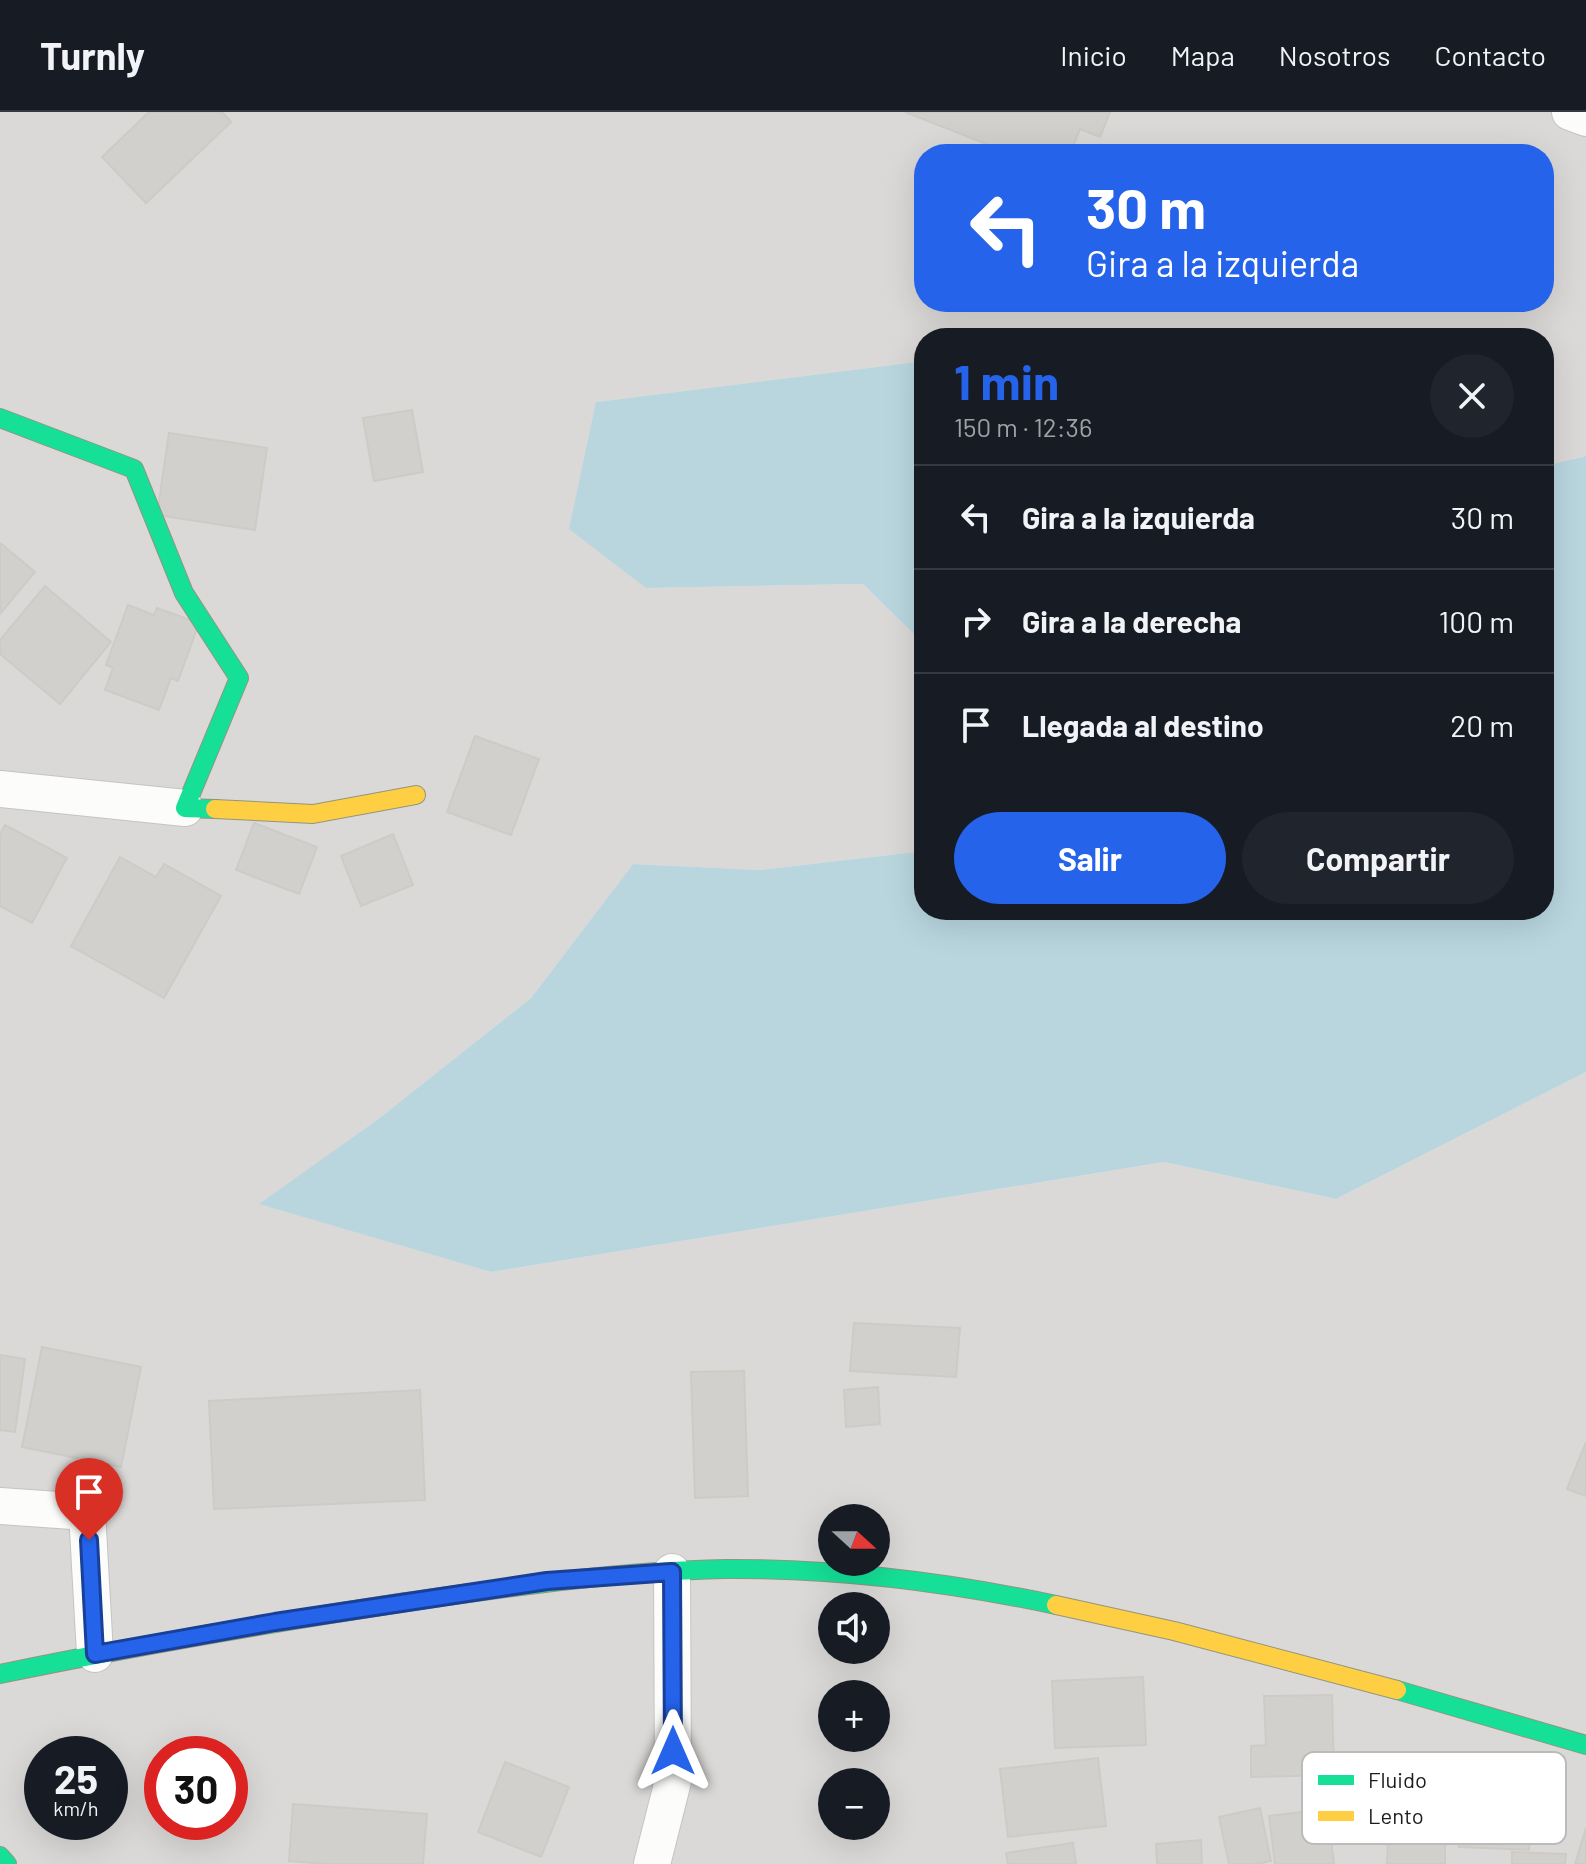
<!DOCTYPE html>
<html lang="es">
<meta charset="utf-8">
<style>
:root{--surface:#171b24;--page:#20242c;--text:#f1f3f6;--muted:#9ea1a6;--line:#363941;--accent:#2563eb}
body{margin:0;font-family:Barlow,sans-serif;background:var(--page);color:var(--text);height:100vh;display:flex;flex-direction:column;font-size:30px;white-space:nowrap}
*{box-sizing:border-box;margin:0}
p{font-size:26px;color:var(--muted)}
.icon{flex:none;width:44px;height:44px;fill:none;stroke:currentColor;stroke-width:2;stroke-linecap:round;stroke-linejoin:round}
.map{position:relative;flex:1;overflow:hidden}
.drawer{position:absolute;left:914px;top:216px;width:640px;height:592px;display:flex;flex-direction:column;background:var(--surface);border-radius:32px;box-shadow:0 8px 32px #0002}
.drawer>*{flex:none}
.top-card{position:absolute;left:914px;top:32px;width:640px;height:168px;border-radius:32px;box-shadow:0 8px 32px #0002;background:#2563eb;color:#fff;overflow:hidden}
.needle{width:52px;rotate:111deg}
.tools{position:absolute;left:818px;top:1392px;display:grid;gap:16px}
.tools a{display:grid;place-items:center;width:72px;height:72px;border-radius:50%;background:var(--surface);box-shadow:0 8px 32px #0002;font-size:40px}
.speed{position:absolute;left:24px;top:1624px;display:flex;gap:16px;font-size:40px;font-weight:700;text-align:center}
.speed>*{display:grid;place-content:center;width:104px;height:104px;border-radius:50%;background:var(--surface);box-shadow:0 8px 32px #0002;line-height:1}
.speed small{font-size:20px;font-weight:400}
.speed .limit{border:12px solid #d22;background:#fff;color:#111}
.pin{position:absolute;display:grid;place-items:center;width:68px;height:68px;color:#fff;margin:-82px -34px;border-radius:50% 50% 50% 0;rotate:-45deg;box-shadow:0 0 8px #0007}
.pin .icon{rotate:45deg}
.me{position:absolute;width:88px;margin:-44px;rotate:0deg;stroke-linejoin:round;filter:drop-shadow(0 0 6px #0008)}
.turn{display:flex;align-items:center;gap:28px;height:168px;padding:0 40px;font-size:36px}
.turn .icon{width:104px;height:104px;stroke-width:2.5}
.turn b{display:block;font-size:56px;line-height:68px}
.round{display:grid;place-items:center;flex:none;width:84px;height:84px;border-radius:42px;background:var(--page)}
.overview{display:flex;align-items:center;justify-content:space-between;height:136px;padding:0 40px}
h1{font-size:48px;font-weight:700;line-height:60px;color:var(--accent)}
.cta{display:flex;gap:16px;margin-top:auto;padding:16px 40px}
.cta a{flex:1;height:92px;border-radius:48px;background:var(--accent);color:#fff;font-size:32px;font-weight:700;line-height:92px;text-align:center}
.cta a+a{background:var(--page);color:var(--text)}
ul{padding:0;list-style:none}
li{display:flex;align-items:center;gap:24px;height:104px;padding:0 40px;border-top:2px solid var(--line)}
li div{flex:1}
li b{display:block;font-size:30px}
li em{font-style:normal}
header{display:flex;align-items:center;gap:48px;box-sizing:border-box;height:112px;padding:0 40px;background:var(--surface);border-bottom:2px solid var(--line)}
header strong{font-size:38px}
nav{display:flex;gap:44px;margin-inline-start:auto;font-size:28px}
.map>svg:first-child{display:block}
</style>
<header>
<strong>Turnly</strong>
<nav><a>Inicio</a><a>Mapa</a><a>Nosotros</a><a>Contacto</a></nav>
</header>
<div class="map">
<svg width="1586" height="1752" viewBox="0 0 1586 1752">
<rect width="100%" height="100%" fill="#ebeae6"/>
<path fill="#dad9d7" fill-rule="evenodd" d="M0 0H1586V344L1544 354V226H924V249L596 290 646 476 863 472 924 532V739L760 758 633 752 531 886 377 1008 260 1092 491 1160 1164 1050 1336 1087 1586 960V1752H0ZM924 42H1544V190H924ZM832 1406H876V1450H832ZM832 1494H876V1538H832ZM832 1582H876V1626H832ZM42 1642H110V1710H42ZM162 1642H230V1710H162ZM832 1670H876V1714H832Z"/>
<g fill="#b9d6df">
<polygon points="924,249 924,532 863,472 646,476 569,417 596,290"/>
<polygon points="1586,344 1586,960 1336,1087 1164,1050 491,1160 259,1092 377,1008 531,886 633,752 760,758 924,739 924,798 1544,798 1544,354"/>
</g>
<g fill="#d2d0cd" stroke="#cecbc7" stroke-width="2">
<polygon points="149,0 222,0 231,10 146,91 102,45"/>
<polygon points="905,0 1110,0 1100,25 1080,17 1070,42 1012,42"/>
<polygon points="412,298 423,360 374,369 363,306"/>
<polygon points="169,321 267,336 255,418 157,403"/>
<polygon points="0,431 35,460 0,502"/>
<polygon points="45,474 111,530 60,592 0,542 0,528"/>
<polygon points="128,493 154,503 157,496 199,511 178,569 171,566 159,598 105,578 113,556 106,553"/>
<polygon points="475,624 539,647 511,723 447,700"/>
<polygon points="254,711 317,735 299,782 236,758"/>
<polygon points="5,713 67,746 32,811 0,794 0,722"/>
<polygon points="393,722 413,773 361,794 341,744"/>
<polygon points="120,745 156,765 164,752 221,784 164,886 71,834"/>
<polygon points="854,1211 960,1216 956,1265 850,1259"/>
<polygon points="42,1235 141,1255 121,1355 22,1335"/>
<polygon points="0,1243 25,1247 15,1320 0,1318"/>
<polygon points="744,1259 748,1384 695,1386 691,1260"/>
<polygon points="878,1275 880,1312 846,1315 844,1278"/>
<polygon points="420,1278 425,1388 214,1397 209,1289"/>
<polygon points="1586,1330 1586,1384 1567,1377"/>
<polygon points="1143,1565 1146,1633 1055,1636 1052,1569"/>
<polygon points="1332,1583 1334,1663 1251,1665 1251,1634 1266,1633 1264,1584"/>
<polygon points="1098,1646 1106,1714 1008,1725 1000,1657"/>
<polygon points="505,1650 569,1675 541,1745 478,1720"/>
<polygon points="1464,1651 1500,1653 1500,1659 1534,1661 1529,1738 1459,1735"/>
<polygon points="293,1692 427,1702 423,1752 326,1752 289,1749"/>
<polygon points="1260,1696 1271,1749 1257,1752 1229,1752 1219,1705"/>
<polygon points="1327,1697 1334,1752 1275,1752 1269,1704"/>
<polygon points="1586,1716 1586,1752 1575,1752"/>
<polygon points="1388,1724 1445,1726 1445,1752 1387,1752"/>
<polygon points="1201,1728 1202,1752 1157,1752 1156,1732"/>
<polygon points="1073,1731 1076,1752 1008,1752 1006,1741"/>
<polygon points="1512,1740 1566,1742 1565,1752 1512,1752"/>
</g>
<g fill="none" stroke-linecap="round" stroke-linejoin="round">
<g stroke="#c4c4c2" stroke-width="38">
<g id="street">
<polyline points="1570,0 1586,6"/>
<polyline points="0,677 185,696"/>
<polyline points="0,1394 87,1400 95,1542"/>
<polyline points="652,1752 673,1669 672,1460"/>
</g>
</g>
<g stroke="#92957e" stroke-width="20">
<g id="fast">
<polyline points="0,306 134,357 184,481 239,566 185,696 215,697"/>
<path d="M0 1562C135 1534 270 1511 406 1490 511 1475 618 1459 725 1457 836 1456 948 1470 1056 1493"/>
<polyline points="1397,1578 1586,1633"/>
<polyline points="0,1744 7,1752"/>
</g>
</g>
<g stroke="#92957e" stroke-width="20">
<g id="slow">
<polyline points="215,697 313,702 416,683"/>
<polyline points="1056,1493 1174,1519 1397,1578"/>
</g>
</g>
<use href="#street" stroke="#fcfcfb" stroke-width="36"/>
<use href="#fast" stroke="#16e098" stroke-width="18"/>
<use href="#slow" stroke="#ffcf43" stroke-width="18"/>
</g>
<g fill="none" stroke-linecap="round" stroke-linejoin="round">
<g stroke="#184099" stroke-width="20">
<polyline id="route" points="89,1428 95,1542 275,1510 547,1469 672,1460 673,1639"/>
</g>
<use href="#route" stroke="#2563eb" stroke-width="14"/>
</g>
<rect x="1302" y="1640" width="264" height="92" rx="12" fill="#fff" stroke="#bbb" stroke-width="2"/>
<rect x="1318" y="1663" width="36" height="10" fill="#16e098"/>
<rect x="1318" y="1699" width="36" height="10" fill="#ffcf43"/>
<g font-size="22" fill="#1d1d1d">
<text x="1368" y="1676">Fluido</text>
<text x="1368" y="1712">Lento</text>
</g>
</svg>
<div class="tools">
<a><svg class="needle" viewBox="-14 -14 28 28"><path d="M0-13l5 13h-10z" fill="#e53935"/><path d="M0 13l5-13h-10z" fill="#9ea1a6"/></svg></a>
<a><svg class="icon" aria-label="sound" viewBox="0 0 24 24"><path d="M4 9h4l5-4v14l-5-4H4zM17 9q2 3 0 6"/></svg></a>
<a>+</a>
<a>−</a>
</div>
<div class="speed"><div>25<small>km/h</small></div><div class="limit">30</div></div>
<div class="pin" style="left:89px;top:1428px;background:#d93025"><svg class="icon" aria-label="arrive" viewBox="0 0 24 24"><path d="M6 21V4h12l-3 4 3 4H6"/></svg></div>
<svg class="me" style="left:673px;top:1639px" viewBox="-20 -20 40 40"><path d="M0-17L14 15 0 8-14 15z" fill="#2563eb" stroke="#fff" stroke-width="4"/></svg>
<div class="top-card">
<div class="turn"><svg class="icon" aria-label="left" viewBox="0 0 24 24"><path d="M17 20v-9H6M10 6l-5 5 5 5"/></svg><div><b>30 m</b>Gira a la izquierda</div></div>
</div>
<section class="drawer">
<div class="overview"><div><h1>1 min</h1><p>150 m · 12:36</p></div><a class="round"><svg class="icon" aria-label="close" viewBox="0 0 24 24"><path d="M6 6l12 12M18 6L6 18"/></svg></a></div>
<ul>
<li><svg class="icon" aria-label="left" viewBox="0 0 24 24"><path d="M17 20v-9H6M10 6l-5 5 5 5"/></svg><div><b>Gira a la izquierda</b></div><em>30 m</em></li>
<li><svg class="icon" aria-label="right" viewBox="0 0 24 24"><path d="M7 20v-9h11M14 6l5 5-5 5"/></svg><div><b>Gira a la derecha</b></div><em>100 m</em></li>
<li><svg class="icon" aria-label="arrive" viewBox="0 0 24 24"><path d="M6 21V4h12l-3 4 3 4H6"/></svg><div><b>Llegada al destino</b></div><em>20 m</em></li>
</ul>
<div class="cta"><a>Salir</a><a>Compartir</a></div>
</section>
</div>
